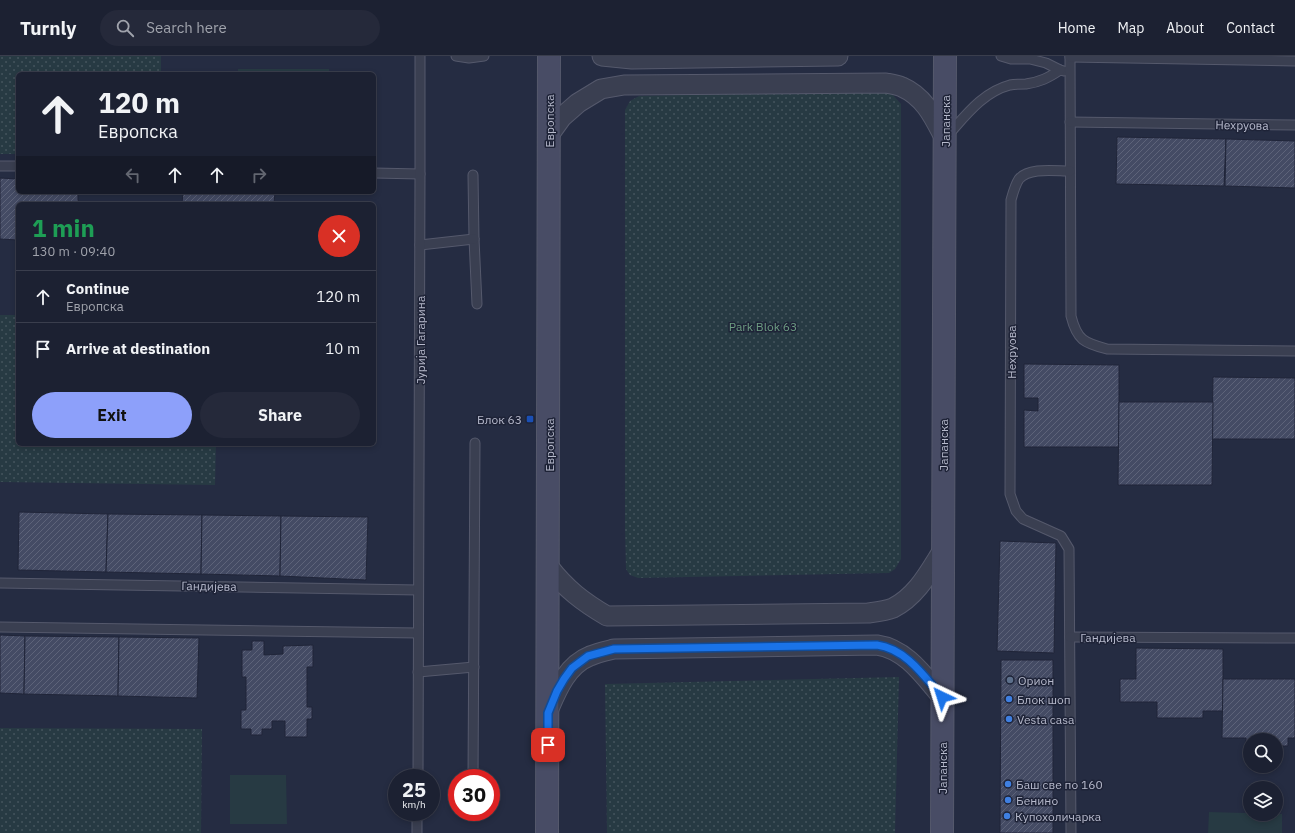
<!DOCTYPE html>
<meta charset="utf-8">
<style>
:root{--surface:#1c2132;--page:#25293a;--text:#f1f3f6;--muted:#a0a3ac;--line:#3a3e4d;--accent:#8da0fa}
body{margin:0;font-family:"IBM Plex Sans",sans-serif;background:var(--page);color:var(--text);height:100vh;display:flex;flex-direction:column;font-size:15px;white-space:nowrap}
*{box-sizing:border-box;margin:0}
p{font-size:13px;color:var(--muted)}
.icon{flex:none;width:22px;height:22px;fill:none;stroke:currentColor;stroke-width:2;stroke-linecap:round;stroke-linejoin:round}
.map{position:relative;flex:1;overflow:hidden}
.sheet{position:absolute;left:16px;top:146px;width:360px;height:244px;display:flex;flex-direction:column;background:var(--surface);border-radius:6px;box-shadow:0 2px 6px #0003,0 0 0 1px var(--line)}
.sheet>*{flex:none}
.banner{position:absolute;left:16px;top:16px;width:360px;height:122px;border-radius:6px;box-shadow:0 2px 6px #0003,0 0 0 1px var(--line);background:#1c2132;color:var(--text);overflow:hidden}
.buttons{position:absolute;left:1243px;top:677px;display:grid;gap:8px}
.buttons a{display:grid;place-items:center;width:40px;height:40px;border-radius:50%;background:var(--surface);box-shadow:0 2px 6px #0003,0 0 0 1px var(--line);font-size:20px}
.speed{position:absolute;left:388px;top:713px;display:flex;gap:8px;font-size:20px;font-weight:700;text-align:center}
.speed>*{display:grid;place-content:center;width:52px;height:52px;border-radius:50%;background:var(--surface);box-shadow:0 2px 6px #0003,0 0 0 1px var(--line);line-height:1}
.speed small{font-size:10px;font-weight:400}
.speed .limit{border:6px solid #d22;background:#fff;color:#111}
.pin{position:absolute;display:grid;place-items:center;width:34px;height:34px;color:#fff;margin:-17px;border-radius:8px;box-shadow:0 2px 6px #0006}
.me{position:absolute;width:44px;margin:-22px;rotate:319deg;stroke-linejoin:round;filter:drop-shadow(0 0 3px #0008)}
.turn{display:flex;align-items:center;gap:14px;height:84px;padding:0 16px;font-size:18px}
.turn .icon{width:52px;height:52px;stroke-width:2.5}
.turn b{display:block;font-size:28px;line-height:34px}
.lanes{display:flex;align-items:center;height:38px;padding:0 16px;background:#0003;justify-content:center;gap:20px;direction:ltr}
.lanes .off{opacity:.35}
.round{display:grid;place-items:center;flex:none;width:42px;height:42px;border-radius:21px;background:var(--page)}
.headline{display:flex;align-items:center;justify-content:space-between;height:68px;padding:0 16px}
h1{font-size:24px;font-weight:800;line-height:30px;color:#1e9e55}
.action{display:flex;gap:8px;margin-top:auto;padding:8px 16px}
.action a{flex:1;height:46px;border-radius:24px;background:var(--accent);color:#111;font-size:16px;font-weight:800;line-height:46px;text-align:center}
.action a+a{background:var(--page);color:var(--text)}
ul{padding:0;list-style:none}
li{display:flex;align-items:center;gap:12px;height:52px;padding:0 16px;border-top:1px solid var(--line)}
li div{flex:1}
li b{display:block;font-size:15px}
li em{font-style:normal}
header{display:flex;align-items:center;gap:24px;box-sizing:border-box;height:56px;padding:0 20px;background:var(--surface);border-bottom:1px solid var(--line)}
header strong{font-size:19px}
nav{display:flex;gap:22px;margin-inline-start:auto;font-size:14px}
.search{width:280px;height:36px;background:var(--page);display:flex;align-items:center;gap:10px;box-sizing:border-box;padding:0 14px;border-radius:22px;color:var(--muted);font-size:15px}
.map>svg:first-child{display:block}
</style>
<header>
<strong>Turnly</strong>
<div class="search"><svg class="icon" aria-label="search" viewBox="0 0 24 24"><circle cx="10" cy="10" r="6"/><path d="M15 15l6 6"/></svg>Search here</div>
<nav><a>Home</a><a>Map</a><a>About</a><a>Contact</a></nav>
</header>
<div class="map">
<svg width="1295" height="777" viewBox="0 0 1295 777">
<defs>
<pattern id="grass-dots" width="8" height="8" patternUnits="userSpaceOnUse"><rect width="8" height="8" fill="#273a43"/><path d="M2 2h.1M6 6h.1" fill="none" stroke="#44545d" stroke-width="1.8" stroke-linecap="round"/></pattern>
<pattern id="building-hatch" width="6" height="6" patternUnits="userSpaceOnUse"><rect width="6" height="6" fill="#444b64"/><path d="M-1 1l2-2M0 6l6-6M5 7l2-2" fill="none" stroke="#5d6379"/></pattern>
</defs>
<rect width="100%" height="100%" fill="#252c42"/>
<g fill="url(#grass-dots)">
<polygon points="0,0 161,0 161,18 18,18 18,98 0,98"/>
<polygon points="878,34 893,39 901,48 901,503 895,513 889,517 638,522 630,519 626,513 625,473 625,54 630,45 639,40"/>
<polygon points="0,259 18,259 18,388 216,388 215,429 0,426"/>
<polygon points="899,621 895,777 607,777 605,628"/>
<polygon points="0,672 202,673 201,777 0,777"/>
</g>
<g fill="#273a43">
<rect x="238" y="13" width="91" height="5"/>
<polygon points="230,719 286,719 287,768 230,768"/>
<polygon points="1209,756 1282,758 1282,777 1208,777"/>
</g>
<g fill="url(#building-hatch)" stroke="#202539">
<polygon points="1117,81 1226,83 1224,130 1116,128"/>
<polygon points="1226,83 1295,85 1295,132 1225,130"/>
<polygon points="0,122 18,123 18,136 78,136 78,148 18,148 18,184 0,183"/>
<polygon points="183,136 275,136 274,148 182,148"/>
<polygon points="1024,308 1119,309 1119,391 1024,391 1024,354 1038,355 1038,342 1024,342"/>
<polygon points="1213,321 1295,322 1295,383 1212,383"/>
<polygon points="1119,346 1213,346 1212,429 1118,429"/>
<polygon points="19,456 108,458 106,516 18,514"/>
<polygon points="108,458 202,459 201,518 106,516"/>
<polygon points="202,459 281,460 280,520 201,518"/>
<polygon points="281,460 368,461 366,524 280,520"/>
<polygon points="1000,485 1056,487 1054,597 997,595"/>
<polygon points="0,579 25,580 24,638 0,637"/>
<polygon points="25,580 119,581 118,640 24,638"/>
<polygon points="119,581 199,582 197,642 118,640"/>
<polygon points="252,585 264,585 264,599 283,598 283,590 313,589 313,611 307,611 307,651 312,651 312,663 307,663 307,681 285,681 285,665 272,665 272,673 262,673 262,679 251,679 251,673 241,673 241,654 246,654 246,621 242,621 242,594 252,594"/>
<polygon points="1136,592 1223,593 1223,655 1203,655 1203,662 1157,662 1157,646 1120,646 1120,623 1136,623"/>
<polygon points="1001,604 1053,604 1053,777 1000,777"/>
<polygon points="1223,623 1295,623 1295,682 1288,682 1288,690 1276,690 1276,684 1250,684 1250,690 1246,690 1246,682 1222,682"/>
</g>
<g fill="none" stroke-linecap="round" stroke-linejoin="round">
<g stroke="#55596c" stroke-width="11">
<g id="lane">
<polyline points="456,0 469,2 484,0"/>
<polyline points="1001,0 1011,3 1030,3 1046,7 1060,14 1064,15"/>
<path d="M1070 0 1071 260C1077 284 1084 287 1107 293L1295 295"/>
<polyline points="1070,1 1295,5"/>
<polyline points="1070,66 1295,69"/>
<path d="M948 79C966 59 983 36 1010 29 1015 28 1021 28 1026 28 1040 26 1048 22 1060 14"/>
<polyline points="0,110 18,110"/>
<path d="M1070 115C1055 115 1029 111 1019 123 1015 129 1013 137 1011 144L1010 438 1016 455 1023 463 1061 480 1069 493 1071 777"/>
<polyline points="374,117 420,118"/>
<polyline points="473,119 474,183 477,248"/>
<polyline points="420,189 474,183"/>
<polyline points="0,527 418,534"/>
<polyline points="0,571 418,577"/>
<polyline points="1070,581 1295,582"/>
<polyline points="418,616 474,611"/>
<polyline points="418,722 420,118 420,0"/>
<polyline points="473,722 475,387"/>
<polyline points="417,777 417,756"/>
</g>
</g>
<g stroke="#55596c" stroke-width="21">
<g id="street">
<polyline points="602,0 632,3 838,0"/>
<path d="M549 79 562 61 578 47 601 33 624 29 886 27C891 28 897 29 902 31 925 41 934 62 945 83"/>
<path d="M549 511C566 533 583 546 607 560L868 557C876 556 886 555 893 552 917 540 929 516 943 494"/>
<path d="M548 655C557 634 567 609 590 600 597 597 606 595 614 593L877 589C906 593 924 620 942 641"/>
</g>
</g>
<g stroke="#55596c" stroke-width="24">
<g id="secondary">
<polyline points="547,777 549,0"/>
<polyline points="942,777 945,0"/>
</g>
</g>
<use href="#lane" stroke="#3a3f51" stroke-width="9"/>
<use href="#street" stroke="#3a3f51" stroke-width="19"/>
<use href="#secondary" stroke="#484c65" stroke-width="22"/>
</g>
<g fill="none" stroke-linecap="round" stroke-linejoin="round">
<g stroke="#114b97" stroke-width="10">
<path id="route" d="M548 689V657L557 635 564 623 572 612 588 600 614 593 877 589C906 593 924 620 942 641"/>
</g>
<use href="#route" stroke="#1a73e8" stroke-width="7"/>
</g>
<rect fill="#1a4fb4" stroke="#1e2337" stroke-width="1.5" x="526" y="359" width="8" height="8" rx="2"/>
<circle fill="#5c6f8a" stroke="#1e2337" stroke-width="1.5" cx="1010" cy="624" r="4"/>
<g fill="#3f7fe0" stroke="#1e2337" stroke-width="1.5">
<circle cx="1009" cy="643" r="4"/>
<circle cx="1009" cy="663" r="4"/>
<circle cx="1008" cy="728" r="4"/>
<circle cx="1008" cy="744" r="4"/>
<circle cx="1007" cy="760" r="4"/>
</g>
<g text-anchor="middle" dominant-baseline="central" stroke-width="3" stroke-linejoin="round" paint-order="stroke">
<g font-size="12" fill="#b7bacc" stroke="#1e2337">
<text transform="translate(549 65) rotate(-90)">Европска</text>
<text transform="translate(945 65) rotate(-90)">Јапанска</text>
<text transform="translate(1242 69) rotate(1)">Нехруова</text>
<text transform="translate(420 284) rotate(-90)">Јурија Гагарина</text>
<text transform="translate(1011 296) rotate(-90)">Нехруова</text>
<text transform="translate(549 389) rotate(-90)">Европска</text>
<text transform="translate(943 389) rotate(-90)">Јапанска</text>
<text transform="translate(209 530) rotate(1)">Гандијева</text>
<text x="1108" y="581">Гандијева</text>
<text transform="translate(942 712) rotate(-90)">Јапанска</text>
</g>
<g font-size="12" fill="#6d9d82" stroke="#1e2337">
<text x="763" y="270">Park Blok 63</text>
</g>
<g font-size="12" fill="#b7bacc" stroke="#1e2337" text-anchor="start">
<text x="522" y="363" text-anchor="end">Блок 63</text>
<text x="1018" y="624">Орион</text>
<text x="1017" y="643">Блок шоп</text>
<text x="1017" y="663">Vesta casa</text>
<text x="1016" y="728">Баш све по 160</text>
<text x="1016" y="744">Бенино</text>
<text x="1015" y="760">Купохоличарка</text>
</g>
</g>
</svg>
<div class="buttons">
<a><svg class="icon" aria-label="search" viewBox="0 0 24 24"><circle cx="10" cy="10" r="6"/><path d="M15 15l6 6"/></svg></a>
<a><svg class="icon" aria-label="layers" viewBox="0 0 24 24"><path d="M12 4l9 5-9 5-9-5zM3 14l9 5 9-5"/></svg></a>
</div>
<div class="speed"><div>25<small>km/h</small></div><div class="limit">30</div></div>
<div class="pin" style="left:548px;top:689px;background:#d93025"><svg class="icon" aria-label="arrive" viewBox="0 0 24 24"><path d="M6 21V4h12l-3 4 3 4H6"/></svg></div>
<svg class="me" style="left:942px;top:641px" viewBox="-20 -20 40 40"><path d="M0-17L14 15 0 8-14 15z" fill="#1a73e8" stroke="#fff" stroke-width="4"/></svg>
<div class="banner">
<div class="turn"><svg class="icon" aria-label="ahead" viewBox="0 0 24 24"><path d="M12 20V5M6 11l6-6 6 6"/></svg><div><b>120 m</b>Европска</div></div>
<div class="lanes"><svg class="icon off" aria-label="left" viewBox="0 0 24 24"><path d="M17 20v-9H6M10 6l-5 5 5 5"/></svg><svg class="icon" aria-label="ahead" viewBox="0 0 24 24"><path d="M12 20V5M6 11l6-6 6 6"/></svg><svg class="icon" aria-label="ahead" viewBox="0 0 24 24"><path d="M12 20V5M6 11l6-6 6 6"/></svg><svg class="icon off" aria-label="right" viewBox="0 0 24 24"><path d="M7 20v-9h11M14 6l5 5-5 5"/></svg></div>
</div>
<section class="sheet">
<div class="headline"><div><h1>1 min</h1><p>130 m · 09:40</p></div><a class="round" style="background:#d93025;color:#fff"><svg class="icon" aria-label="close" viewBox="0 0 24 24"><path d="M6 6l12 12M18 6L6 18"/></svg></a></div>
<ul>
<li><svg class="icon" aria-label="ahead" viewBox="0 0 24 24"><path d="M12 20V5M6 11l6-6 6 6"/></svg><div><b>Continue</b><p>Европска</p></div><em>120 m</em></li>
<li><svg class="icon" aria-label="arrive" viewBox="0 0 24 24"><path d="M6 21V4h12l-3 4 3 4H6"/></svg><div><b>Arrive at destination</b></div><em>10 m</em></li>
</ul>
<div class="action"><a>Exit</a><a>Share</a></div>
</section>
</div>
